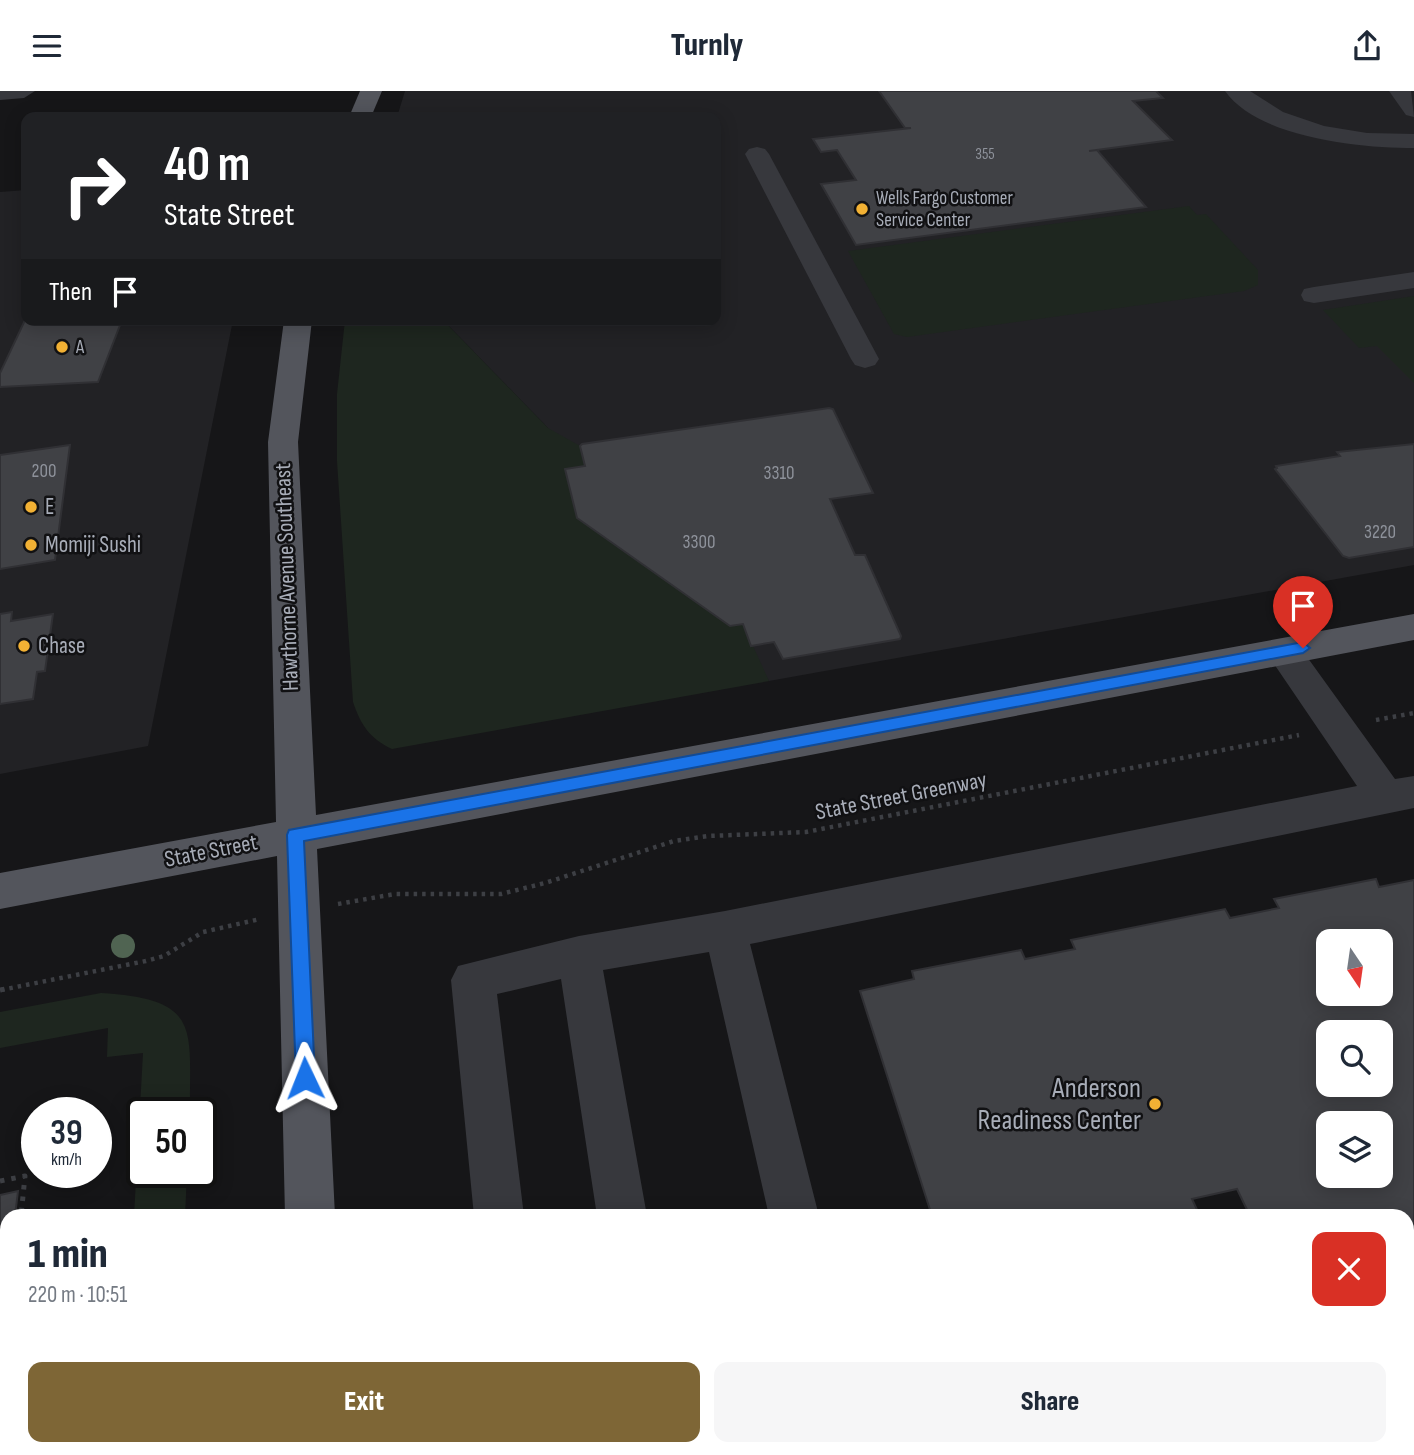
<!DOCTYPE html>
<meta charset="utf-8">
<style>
:root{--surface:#fff;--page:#f6f6f7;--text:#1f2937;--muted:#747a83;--accent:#7e6636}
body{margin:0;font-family:"Sofia Sans Condensed",sans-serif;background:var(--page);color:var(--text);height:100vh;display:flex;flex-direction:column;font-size:26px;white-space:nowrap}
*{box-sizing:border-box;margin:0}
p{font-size:23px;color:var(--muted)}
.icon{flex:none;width:38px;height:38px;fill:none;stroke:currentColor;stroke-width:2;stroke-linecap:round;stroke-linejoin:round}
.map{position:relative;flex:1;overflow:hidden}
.panel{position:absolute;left:0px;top:1118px;width:1414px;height:247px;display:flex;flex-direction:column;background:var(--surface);border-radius:21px 21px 0 0;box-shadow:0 4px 18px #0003}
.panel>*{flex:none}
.top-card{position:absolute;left:21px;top:21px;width:700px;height:214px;border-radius:14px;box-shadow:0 4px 18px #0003;background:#202124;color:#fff;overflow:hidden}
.needle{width:46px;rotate:167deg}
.controls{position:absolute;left:1316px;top:838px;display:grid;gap:14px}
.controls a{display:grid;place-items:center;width:77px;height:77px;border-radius:14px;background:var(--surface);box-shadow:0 4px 18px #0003;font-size:35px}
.speed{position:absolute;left:21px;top:1006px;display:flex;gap:14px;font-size:35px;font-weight:700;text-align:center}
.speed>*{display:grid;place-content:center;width:91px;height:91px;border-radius:50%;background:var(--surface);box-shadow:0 4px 18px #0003;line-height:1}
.speed small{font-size:18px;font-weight:400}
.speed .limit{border:4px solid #111;border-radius:10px;background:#fff;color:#111}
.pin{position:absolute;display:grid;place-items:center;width:60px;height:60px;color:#fff;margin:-72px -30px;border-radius:50% 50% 50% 0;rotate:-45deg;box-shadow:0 0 7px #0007}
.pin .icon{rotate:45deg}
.me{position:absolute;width:77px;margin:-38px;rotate:358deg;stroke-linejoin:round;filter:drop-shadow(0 0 5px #0008)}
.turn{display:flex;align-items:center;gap:24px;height:147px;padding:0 28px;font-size:32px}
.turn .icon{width:91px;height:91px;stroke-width:2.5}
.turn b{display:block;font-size:49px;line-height:60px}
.then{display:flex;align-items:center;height:66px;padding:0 28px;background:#0003;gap:14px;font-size:26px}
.round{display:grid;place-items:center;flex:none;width:74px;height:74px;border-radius:14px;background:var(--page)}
.summary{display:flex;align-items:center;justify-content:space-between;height:119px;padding:0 28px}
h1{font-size:42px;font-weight:800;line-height:52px}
.primary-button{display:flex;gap:14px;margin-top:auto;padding:14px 28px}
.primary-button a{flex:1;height:80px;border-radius:14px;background:var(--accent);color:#fff;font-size:28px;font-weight:800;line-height:80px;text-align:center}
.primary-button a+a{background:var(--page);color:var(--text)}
header{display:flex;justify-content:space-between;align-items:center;height:91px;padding:0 28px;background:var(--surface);font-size:32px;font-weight:800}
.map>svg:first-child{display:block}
</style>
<header><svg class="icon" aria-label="menu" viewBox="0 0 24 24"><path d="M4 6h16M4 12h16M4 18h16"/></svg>Turnly<svg class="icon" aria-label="share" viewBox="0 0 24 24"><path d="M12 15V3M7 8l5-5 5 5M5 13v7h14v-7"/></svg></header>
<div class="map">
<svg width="1414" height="1364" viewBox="0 0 1414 1364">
<rect width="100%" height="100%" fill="#161618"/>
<g fill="#222225">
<polygon points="405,0 1414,0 1414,474 769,590 730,535 577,427 565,378 548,337 443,229 716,229 716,26 397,26"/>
<polygon points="26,99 26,229 233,229 148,655 0,683 0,101"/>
</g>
<g fill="#1e261f">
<polygon points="1189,115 1197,124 1206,123 1258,179 1258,194 1244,200 907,246 894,243 848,160"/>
<polygon points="1414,205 1414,292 1377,255 1359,257 1323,219"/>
<path d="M345 229H443L548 337 580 355 585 375 565 378 577 427 730 535 743 533 769 590 392 658C369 647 361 634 353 611L337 370V303Z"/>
<path d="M101 902C203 908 189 938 190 1022H142V1082H187L185 1125H134L143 962 107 966 108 937 0 957V921Z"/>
<polygon points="80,1358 160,1358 158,1364 72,1364"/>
</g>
<g fill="#404145" stroke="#303034" stroke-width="2" fill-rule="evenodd">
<polygon points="879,0 1156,0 1163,7 1133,10 1172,49 1089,60 1097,59 1146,116 856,154 821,93 856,89 837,59 821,61 813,48 911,37 905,37"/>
<polygon points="26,227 122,229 98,291 0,296 0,282"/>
<polygon points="829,317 833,318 873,402 830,408 855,464 865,464 901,545 900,548 783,568 774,551 751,555 743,533 730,535 577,427 565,378 585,375 580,355 582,353"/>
<polygon points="1414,353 1414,456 1349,467 1343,465 1275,378 1277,377 1276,375 1340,365 1337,361"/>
<polygon points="70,354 55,469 0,478 0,364"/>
<polygon points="12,521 11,530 53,523 45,580 37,581 33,608 0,613 0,523"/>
<path d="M1376 788 1379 796 1414 789V1203L1407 1204V1125H1250L1237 1098 1192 1108 1200 1125H932L860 900 914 888 912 880 1021 859 1025 868 1075 858 1071 849 1225 818 1230 827 1279 817 1274 808ZM1328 850H1381V903H1328ZM1328 942H1381V994H1328ZM1328 1032H1381V1085H1328Z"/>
<polygon points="18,1100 15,1125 7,1125 7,1201 0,1266 0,1104"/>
</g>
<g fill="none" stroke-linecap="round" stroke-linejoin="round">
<g stroke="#3d3f44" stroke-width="4.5" stroke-dasharray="3.5 5" stroke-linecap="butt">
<polyline points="1376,629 1414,622"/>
<polyline points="338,813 395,803 501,803 545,792 674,750 708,745 806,741 1299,644"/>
<polyline points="1,899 146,870 164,865 203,841 260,828"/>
</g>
<g stroke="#3d3f44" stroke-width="5" stroke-dasharray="4.5 7" stroke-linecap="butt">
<polyline points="0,899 10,897"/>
<polyline points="0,1090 25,1085 21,1125"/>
</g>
<g fill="#37383d" fill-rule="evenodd">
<polygon points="0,0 35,0 24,7 0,9"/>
<path d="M1225 0H1250L1283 21 1324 35 1367 42 1414 43V57C1361 57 1258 47 1225 0Z"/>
<polygon points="1389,0 1411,0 1414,26 1406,24"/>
<polygon points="757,56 765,58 769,63 879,268 875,274 865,277 855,274 851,268 745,63 749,58"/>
<polygon points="1414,181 1414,197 1314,212 1304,210 1301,204 1304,198 1314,196"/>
<polygon points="1284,548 1297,552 1395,688 1414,685 1414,717 750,853 819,1125 769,1125 709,861 603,879 647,1125 597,1125 561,888 497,903 524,1125 474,1125 451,889 458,875 579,845 725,820 1357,695 1266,561 1271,552"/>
<polygon points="1407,1263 1414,1265 1414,1319 1407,1317"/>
<polygon points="494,1358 548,1358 549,1364 493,1364"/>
<polygon points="632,1358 686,1358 688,1364 632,1364"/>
<polygon points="824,1358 878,1358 880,1364 824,1364"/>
<polygon points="1078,1358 1153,1358 1151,1364 1075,1364"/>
</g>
<g fill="#53555c" fill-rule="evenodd">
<polygon points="360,0 382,0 371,26 349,26"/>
<polygon points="284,229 312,229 298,351 316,724 1414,523 1414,549 317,758 335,1125 285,1125 277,765 0,818 0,782 276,731 268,351"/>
<polygon points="270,1358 324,1358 325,1364 269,1364"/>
</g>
</g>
<circle fill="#506452" cx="123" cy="855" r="12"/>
<polygon fill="#1a73e8" stroke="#114b97" stroke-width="2" points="1303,551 1310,557 1303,562 304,750 315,987 312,993 305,996 298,993 296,987 287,744 289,739"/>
<g fill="#f2b134" stroke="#111113" stroke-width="2.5">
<circle cx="862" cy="118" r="7"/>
<circle cx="62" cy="256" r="7"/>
<circle cx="31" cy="416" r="7"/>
<circle cx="31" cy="454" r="7"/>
<circle cx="24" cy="555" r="7"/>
<circle cx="1155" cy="1013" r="7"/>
</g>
<g text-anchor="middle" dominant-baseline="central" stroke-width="5" stroke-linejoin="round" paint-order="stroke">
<g font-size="16" fill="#8e929b">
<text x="985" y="63">355</text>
</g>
<g font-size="19" fill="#a8adb8" stroke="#111113" text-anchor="start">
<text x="876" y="107">Wells Fargo Customer<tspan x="876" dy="22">Service Center</tspan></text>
<text x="76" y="256">A</text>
</g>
<g font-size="19" fill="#8e929b">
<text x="44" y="380">200</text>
<text x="779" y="382">3310</text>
<text x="1380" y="441">3220</text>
<text x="699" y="451">3300</text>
</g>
<g font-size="23" fill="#a8adb8" stroke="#111113" text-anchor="start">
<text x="45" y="416">E</text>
<text x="45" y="454">Momiji Sushi</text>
<text x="38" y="555">Chase</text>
</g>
<g font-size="23" fill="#a8adb8" stroke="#111113">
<text transform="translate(287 486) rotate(-92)">Hawthorne Avenue Southeast</text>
<text transform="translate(901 705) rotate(-11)">State Street Greenway</text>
<text transform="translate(211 760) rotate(-11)">State Street</text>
</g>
<g font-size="28" fill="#a8adb8" stroke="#111113" text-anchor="end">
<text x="1141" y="997">Anderson<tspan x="1141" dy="32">Readiness Center</tspan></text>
</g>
</g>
</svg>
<div class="controls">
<a><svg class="needle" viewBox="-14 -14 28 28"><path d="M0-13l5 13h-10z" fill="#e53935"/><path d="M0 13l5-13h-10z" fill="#747a83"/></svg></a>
<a><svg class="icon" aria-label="search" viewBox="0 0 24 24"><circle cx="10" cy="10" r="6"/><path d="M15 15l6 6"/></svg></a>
<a><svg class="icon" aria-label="layers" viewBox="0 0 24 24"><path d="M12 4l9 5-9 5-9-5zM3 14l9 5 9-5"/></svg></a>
</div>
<div class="speed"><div>39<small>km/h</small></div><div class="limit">50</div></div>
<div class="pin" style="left:1303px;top:557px;background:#d93025"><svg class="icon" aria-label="arrive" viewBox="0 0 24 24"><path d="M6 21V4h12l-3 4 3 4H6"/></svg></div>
<svg class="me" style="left:305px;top:987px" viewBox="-20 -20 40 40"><path d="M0-17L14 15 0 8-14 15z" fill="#1a73e8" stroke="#fff" stroke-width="4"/></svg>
<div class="top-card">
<div class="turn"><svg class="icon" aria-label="right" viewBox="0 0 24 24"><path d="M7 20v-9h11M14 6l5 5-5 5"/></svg><div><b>40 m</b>State Street</div></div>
<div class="then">Then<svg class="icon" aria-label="arrive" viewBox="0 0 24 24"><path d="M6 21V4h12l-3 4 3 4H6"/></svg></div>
</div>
<section class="panel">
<div class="summary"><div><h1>1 min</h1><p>220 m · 10:51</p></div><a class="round" style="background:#d93025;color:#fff"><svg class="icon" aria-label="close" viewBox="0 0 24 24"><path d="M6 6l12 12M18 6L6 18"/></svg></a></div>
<div class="primary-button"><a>Exit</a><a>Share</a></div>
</section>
</div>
